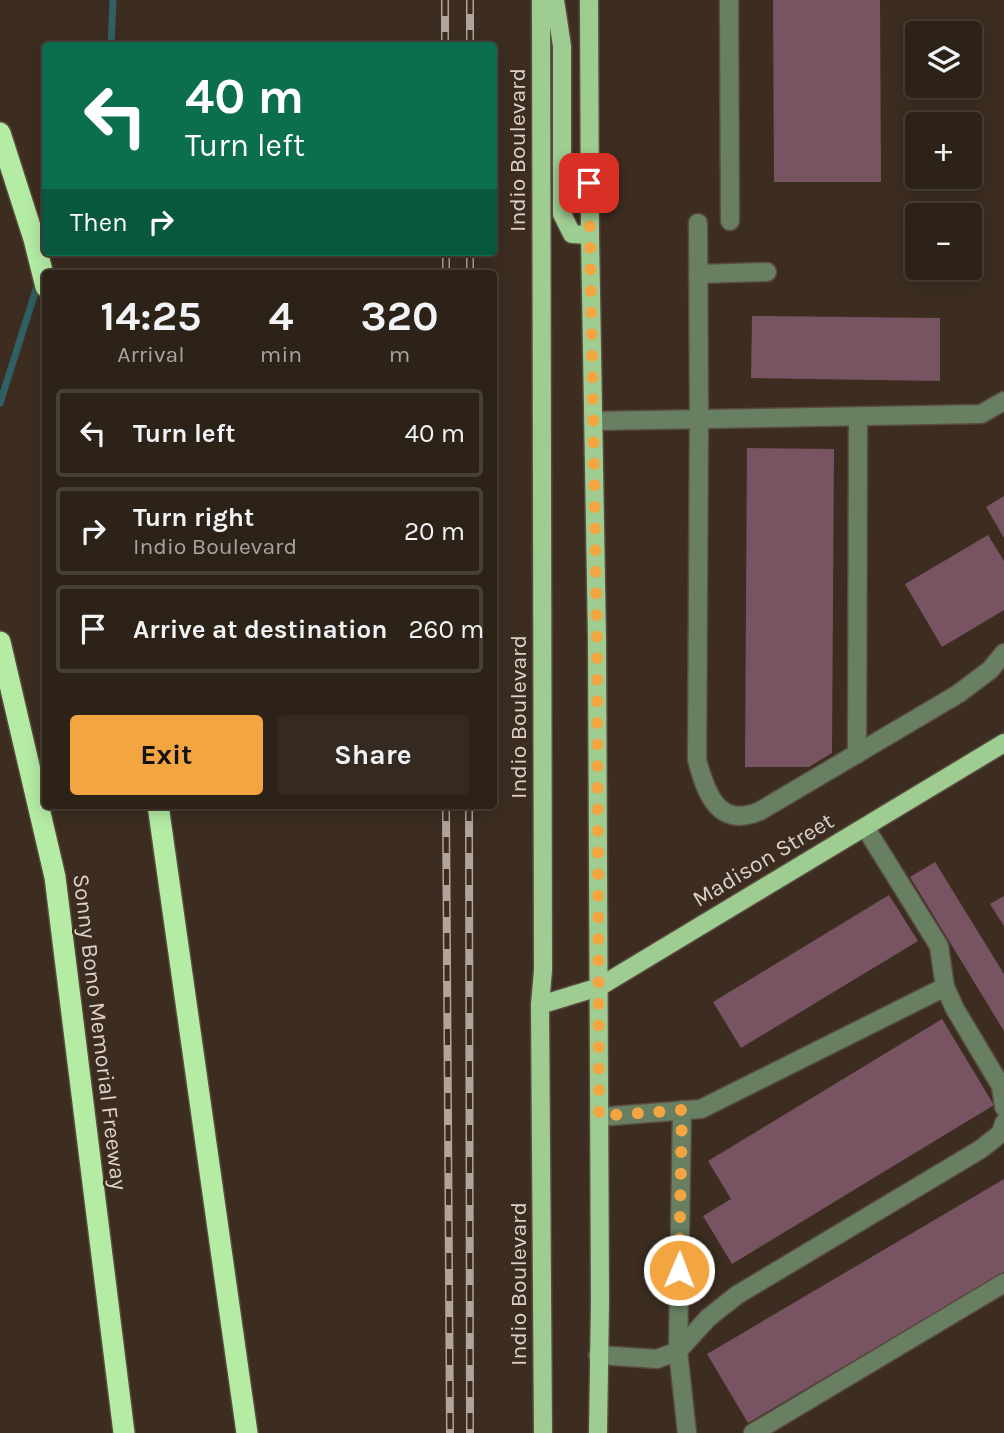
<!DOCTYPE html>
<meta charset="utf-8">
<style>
:root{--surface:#2d2218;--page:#352a21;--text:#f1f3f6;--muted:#a7a4a2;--line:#483f37;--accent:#f2a541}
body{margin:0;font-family:Karla,sans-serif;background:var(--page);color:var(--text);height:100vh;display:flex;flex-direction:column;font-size:26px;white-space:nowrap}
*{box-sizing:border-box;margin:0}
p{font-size:23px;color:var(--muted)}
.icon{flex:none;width:38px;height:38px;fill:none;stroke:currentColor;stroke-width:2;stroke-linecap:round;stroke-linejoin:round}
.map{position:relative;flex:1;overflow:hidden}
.sheet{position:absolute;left:42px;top:270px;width:455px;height:539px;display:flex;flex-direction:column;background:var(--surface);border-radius:7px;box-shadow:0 4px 18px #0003,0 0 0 2px var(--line)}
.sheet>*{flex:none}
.top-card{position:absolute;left:42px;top:42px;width:455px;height:214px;border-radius:7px;box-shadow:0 4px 18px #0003,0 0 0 2px var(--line);background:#0b6e4f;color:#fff;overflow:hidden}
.controls{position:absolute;left:905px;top:21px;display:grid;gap:14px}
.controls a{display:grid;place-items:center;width:77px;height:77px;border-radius:7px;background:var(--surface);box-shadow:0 4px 18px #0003,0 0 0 2px var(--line);font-size:35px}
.pin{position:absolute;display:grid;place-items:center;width:60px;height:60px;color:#fff;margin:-30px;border-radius:14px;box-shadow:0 4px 10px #0006}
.me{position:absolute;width:77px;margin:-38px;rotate:1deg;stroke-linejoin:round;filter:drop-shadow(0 0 5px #0008)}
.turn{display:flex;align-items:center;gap:24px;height:147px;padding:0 28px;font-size:32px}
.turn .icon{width:91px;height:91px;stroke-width:2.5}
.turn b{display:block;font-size:49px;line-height:60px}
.then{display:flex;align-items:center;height:66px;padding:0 28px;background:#0003;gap:14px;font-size:26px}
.eta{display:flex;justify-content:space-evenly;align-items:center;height:119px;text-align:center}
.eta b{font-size:42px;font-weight:700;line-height:49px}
.primary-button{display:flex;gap:14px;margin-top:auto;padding:14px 28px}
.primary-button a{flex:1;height:80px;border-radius:7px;background:var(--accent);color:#111;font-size:28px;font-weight:700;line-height:80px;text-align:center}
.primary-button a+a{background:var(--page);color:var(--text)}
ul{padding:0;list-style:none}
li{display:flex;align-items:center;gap:21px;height:88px;margin:0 14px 10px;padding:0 14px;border:4px solid var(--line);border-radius:7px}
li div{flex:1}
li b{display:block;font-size:26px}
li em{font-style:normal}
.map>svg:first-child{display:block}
</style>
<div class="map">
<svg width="1004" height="1433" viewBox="0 0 1004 1433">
<rect width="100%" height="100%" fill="#3c2d20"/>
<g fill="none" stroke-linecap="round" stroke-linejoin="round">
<g stroke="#306064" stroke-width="7">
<polyline points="111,46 113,0"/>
<polyline points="0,403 39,280"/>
</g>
</g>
<g fill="#785463">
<polygon points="773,0 880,0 881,182 774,182"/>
<polygon points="752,316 940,318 940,381 751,378"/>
<polygon points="747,448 834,449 832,753 809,767 745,767"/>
<polygon points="1004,496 1004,538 986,507"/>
<polygon points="988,535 1004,561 1004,610 942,647 905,584"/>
<polygon points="935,862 1004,974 1004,1031 910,877"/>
<polygon points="889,895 918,941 741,1048 713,1002"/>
<polygon points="1004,896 1004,926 990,904"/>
<polygon points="942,1019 994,1105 732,1264 703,1216 731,1199 708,1161"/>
<polygon points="1004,1179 1004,1272 748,1423 707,1354"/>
</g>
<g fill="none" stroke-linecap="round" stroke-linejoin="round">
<g stroke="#594b3f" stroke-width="21">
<g id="minor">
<polyline points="729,0 730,221"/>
<path d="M698 223 699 419 697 760C706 793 718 829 760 811L958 694 990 670 1004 653"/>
<polyline points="698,274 767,272"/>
<polyline points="593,421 981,414 1004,401"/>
<polyline points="857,754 858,416"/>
<polyline points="865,827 939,946 945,987 955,1009 1001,1086 1004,1107"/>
<polyline points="682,1110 678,1351 687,1433"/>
<polyline points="599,1117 701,1109 945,987"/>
<polyline points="598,1355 657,1359 678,1351 708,1318 737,1295 981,1149 1001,1133 1004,1123"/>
<polyline points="753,1433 1004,1283"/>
</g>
</g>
<g stroke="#594b3f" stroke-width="21">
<g id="major">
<polyline points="541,0 543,970 540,1005 543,1433"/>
<polyline points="555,0 562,46 562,214 572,234 590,235"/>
<polyline points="589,0 590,235 597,640 600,1302 598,1433"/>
<polyline points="540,1005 599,987 1004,743"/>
</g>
</g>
<g stroke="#594b3f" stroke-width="24">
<g id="highway">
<polyline points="0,133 34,239 46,287"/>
<polyline points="0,642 55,877 124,1433"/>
<polyline points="158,805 247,1433"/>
</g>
</g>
<use href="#minor" stroke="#687f62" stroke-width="18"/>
<use href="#major" stroke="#9fcd91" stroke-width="18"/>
<use href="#highway" stroke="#b4eca4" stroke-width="21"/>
<g stroke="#b0a49b" stroke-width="8">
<g id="rail">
<polyline points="445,0 445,46"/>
<polyline points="470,46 470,0"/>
<polyline points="446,252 446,273"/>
<polyline points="470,273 470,252"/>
<polyline points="446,805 450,1433"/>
<polyline points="469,805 470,1433"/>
</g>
</g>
<use href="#rail" stroke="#3c2d20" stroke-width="5" stroke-dasharray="16" stroke-linecap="butt"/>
</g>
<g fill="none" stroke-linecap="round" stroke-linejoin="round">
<polyline stroke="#f2a541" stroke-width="12" stroke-dasharray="0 21.6" points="589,183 597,640 599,1116 682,1110 679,1270"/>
</g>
<g text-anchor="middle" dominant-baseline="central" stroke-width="5" stroke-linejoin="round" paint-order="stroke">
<g font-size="23" fill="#dcd2ca" stroke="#3c2d20">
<text transform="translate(517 150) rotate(-90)">Indio Boulevard</text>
<text transform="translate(518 717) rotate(-90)">Indio Boulevard</text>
<text transform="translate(763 860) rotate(-31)">Madison Street</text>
<text transform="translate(100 1032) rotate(83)">Sonny Bono Memorial Freeway</text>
<text transform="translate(518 1284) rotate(-90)">Indio Boulevard</text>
</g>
</g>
</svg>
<div class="controls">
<a><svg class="icon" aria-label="layers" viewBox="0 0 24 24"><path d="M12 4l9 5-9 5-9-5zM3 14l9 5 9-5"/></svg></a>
<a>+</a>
<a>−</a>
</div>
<div class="pin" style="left:589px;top:183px;background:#d93025"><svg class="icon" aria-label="arrive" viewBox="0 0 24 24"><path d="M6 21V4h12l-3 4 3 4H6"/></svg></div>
<svg class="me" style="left:679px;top:1270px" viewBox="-20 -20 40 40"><circle r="17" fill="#f2a541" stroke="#fff" stroke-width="3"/><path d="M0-11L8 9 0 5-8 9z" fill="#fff"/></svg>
<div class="top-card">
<div class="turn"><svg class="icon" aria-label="left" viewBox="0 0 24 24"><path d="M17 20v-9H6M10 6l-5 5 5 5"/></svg><div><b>40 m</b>Turn left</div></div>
<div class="then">Then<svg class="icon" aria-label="right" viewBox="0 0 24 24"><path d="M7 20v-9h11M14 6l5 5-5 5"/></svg></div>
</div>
<section class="sheet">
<div class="eta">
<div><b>14:25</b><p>Arrival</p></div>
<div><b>4</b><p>min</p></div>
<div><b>320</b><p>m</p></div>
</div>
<ul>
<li><svg class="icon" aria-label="left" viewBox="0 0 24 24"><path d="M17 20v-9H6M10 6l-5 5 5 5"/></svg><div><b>Turn left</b></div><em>40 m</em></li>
<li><svg class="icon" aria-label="right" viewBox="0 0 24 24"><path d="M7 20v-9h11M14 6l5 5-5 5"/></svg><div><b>Turn right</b><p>Indio Boulevard</p></div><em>20 m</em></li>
<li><svg class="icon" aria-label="arrive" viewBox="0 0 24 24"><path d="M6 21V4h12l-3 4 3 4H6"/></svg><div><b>Arrive at destination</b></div><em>260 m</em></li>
</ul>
<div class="primary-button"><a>Exit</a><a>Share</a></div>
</section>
</div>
